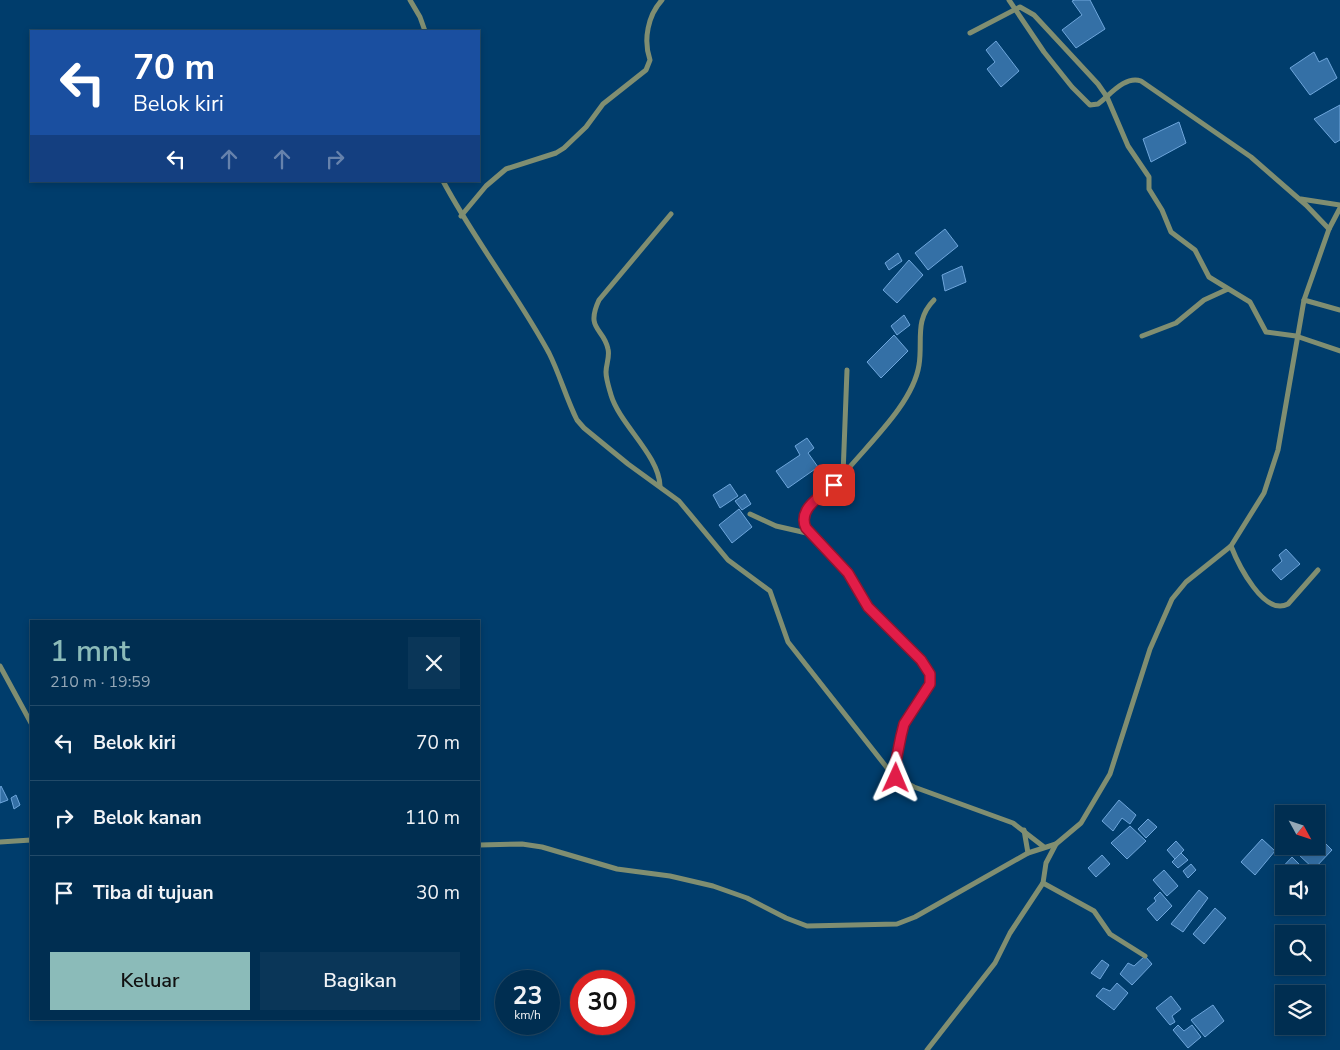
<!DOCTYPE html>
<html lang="id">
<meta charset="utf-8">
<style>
:root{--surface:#002e51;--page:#0a3658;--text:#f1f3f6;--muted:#95a8b7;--line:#224a68;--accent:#8bbbb9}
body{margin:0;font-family:"Nunito Sans",sans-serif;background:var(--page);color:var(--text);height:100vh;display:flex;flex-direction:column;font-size:19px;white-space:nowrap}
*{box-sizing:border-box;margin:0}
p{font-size:16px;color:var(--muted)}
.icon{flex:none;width:28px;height:28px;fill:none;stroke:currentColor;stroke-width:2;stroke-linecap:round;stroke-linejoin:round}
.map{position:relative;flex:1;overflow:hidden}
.panel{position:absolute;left:30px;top:620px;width:450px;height:400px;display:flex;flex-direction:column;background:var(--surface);border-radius:0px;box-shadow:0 2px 8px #0003,0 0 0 1px var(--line)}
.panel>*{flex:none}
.guide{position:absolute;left:30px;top:30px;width:450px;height:152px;border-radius:0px;box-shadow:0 2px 8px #0003,0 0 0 1px var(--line);background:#1a4fa0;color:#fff;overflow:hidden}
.needle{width:32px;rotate:130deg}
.buttons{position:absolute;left:1275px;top:805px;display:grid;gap:10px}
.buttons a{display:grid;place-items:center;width:50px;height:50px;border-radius:0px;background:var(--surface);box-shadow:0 2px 8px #0003,0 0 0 1px var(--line);font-size:25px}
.speed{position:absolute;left:495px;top:970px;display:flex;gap:10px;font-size:25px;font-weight:700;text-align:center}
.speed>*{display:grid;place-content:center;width:65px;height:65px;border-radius:50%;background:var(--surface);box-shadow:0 2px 8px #0003,0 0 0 1px var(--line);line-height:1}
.speed small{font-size:12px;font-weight:400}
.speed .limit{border:8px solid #d22;background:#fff;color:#111}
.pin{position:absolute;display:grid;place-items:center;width:42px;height:42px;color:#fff;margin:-21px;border-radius:10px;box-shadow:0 2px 8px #0006}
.me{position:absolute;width:55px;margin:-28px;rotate:1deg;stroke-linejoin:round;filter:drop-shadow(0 0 4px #0008)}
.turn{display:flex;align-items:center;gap:18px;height:105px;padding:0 20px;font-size:22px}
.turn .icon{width:65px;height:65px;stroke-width:2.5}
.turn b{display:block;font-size:35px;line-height:42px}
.lanes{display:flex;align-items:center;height:48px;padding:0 20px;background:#0003;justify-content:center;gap:25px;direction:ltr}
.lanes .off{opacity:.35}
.round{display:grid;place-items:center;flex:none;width:52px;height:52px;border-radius:0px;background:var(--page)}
.overview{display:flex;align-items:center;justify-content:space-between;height:85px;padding:0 20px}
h1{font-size:30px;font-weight:600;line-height:38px;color:var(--accent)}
.action{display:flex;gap:10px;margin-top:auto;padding:10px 20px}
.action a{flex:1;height:58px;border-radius:0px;background:var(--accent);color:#111;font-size:20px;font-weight:600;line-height:58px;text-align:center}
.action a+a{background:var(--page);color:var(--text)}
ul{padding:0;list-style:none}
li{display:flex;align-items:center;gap:15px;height:75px;padding:0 20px;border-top:1px solid var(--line)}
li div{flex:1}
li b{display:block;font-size:19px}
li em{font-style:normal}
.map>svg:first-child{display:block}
</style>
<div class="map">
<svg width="1340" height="1050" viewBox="0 0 1340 1050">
<rect width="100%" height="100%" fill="#003d6c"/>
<g fill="#3470a6" stroke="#6ea6dc">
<polygon points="1075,0 1090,0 1105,29 1076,48 1062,30 1082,15 1072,1"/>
<polygon points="996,41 1019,71 1001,87 987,69 995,62 986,50"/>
<polygon points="1314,52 1319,62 1327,58 1337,78 1310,95 1290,68"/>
<polygon points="1340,105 1340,140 1335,143 1314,119"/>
<polygon points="1179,122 1186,143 1151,162 1143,139"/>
<polygon points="945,229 958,246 928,270 915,253"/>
<polygon points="898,253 902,261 889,270 885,263"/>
<polygon points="909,260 923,275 897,303 883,290"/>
<polygon points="962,266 966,282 945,291 942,275"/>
<polygon points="904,315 910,325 897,335 891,326"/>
<polygon points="894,335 908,351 881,378 867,362"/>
<polygon points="807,438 814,448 808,453 818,467 788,488 776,471 800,455 795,446"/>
<polygon points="730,484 738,496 720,508 713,495"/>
<polygon points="745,494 751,504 742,510 735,501"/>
<polygon points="739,509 752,527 732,543 719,525"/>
<polygon points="1286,549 1300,564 1281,580 1272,570 1282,561 1279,555"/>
<polygon points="1,786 8,800 0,803 0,788"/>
<polygon points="16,795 20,805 14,809 11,798"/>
<polygon points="1119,800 1136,815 1130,824 1122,818 1113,831 1102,821"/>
<polygon points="1148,819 1157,827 1146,838 1138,829"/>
<polygon points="1130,826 1146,841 1127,859 1111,843"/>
<polygon points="1316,834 1332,850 1314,869 1299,855 1307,846 1316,846"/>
<polygon points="1262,839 1275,851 1255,875 1241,862"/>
<polygon points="1176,841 1184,850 1175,859 1167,850"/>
<polygon points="1181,853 1188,860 1178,868 1172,862"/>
<polygon points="1102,855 1110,864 1096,877 1088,868"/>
<polygon points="1292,857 1307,872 1305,874 1284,874 1284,880 1277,873"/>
<polygon points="1191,864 1196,870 1188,878 1183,871"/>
<polygon points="1164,870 1178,886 1167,896 1153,880"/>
<polygon points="1199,890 1208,898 1183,932 1171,924"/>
<polygon points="1160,892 1172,906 1157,921 1147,909 1156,901 1154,898"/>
<polygon points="1215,908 1226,918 1204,944 1193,934"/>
<polygon points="1145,956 1152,964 1132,985 1120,974 1128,963 1134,966"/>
<polygon points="1102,960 1109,965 1100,979 1091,973"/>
<polygon points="1117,983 1128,993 1114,1010 1096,996 1103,988 1110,991"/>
<polygon points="1171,996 1181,1009 1172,1016 1175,1022 1170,1025 1156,1008"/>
<polygon points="1213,1005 1224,1021 1205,1037 1191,1020"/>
<polygon points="1178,1025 1184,1031 1192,1025 1201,1037 1188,1048 1173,1030"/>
</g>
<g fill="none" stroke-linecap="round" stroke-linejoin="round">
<g stroke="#808e71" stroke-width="5">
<polyline points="410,0 420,17 425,31"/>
<path d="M1009 0 1044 52 1072 87 1090 105 1098 104C1109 96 1125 75 1141 81L1251 157 1306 205 1329 229"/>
<polyline points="970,33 1020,7 1034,15 1098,84 1107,97 1128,146 1149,177 1149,189 1162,210 1171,232 1195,250 1209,277 1250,302 1266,332 1296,336 1340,351"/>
<path d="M443 181C475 241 517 294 549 353 560 375 566 398 577 420L584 428 628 464 679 501 728 560 770 591 788 642 888 769 901 780"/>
<polyline points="1301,199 1340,205"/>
<path d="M461 216 486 186 506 169 556 153 564 148 586 127 603 104 646 70 650 60C643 40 648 15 662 0"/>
<polyline points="1304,300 1340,310"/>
<polyline points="1142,336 1176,323 1204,300 1228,289"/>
<path d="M847 370 843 475 806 510 803 522C813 542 834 557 849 574 857 583 859 597 868 607 882 625 925 653 930 674 936 694 883 730 901 780L914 787 1013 823 1044 847"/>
<path d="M843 475C867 445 913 404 919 365 923 341 914 320 934 300"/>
<path d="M660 486C659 455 620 425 611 395 609 388 606 379 606 372 606 364 610 357 608 349 604 328 585 330 599 300L671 214"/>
<polyline points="750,514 776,526 811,534"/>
<path d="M1231 546C1238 564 1264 617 1288 604L1318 570"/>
<polyline points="0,666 31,723"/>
<polyline points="1024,830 1028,853"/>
<polyline points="0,842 31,840"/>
<polyline points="479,845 522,844 542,847 617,869 670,876 713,886 747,898 786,918 807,926 897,924 915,917 1028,853 1056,844"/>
<polyline points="1043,883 1094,911 1110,934 1145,956"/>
<polyline points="927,1050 995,963 1010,933 1043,883 1046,863 1056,844 1081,823 1110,774 1150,649 1172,599 1186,582 1231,546 1264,493 1278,450 1304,300 1329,229 1340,208"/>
</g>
</g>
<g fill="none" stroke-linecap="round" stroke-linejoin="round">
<g stroke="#92132f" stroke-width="12">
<path id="route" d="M834 485C821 496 797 509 806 528L848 573 868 607 921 660 930 674V684L904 724 901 736 896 761 901 780 896 778"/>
</g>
<use href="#route" stroke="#e11d48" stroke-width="9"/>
</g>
</svg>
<div class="buttons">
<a><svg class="needle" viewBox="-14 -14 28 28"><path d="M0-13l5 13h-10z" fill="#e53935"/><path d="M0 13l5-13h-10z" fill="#95a8b7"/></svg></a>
<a><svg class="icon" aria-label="sound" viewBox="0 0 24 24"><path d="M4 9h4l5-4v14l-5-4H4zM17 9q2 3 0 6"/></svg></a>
<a><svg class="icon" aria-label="search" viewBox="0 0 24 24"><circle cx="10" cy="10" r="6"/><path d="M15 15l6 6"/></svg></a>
<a><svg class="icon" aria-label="layers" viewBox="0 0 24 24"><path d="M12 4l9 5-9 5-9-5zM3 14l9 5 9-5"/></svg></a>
</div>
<div class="speed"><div>23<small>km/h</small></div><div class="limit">30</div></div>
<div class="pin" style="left:834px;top:485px;background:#d93025"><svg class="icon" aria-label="arrive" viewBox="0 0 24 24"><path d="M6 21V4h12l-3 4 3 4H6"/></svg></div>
<svg class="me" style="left:896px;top:778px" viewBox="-20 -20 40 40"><path d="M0-17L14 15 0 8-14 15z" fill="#e11d48" stroke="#fff" stroke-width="4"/></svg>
<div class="guide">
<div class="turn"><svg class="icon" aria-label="left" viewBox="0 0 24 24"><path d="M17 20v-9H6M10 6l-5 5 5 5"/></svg><div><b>70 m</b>Belok kiri</div></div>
<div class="lanes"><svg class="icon" aria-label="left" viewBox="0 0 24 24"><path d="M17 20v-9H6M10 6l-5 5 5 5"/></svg><svg class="icon off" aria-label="ahead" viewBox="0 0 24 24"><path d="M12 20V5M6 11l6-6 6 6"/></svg><svg class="icon off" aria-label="ahead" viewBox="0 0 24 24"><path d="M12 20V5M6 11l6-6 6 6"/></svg><svg class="icon off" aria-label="right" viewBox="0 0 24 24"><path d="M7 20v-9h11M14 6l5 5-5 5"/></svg></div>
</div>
<section class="panel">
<div class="overview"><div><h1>1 mnt</h1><p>210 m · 19:59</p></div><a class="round"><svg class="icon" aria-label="close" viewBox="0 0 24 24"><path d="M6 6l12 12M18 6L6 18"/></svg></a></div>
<ul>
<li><svg class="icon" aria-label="left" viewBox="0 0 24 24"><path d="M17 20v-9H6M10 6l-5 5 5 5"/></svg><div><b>Belok kiri</b></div><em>70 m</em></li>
<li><svg class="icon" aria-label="right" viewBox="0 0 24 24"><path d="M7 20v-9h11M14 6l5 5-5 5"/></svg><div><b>Belok kanan</b></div><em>110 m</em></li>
<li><svg class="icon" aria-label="arrive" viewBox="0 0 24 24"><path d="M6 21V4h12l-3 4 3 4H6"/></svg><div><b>Tiba di tujuan</b></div><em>30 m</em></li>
</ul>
<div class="action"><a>Keluar</a><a>Bagikan</a></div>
</section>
</div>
